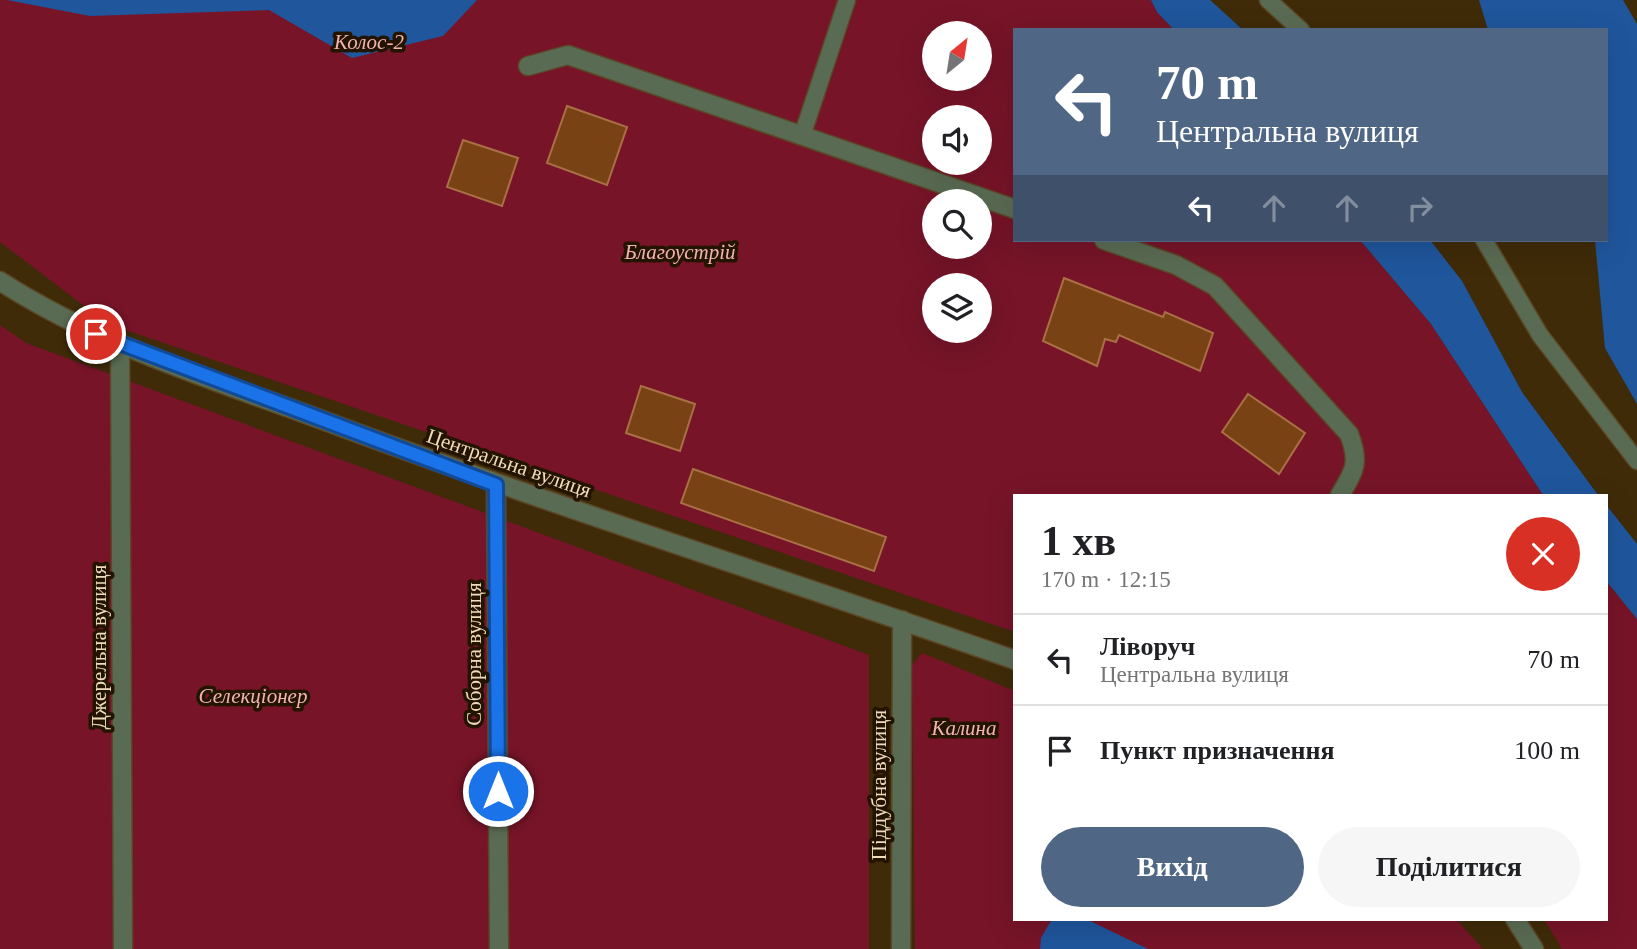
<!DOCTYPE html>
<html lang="uk">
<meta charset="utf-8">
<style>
:root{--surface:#fff;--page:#f6f6f6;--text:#202124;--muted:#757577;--line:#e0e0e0;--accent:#4f6685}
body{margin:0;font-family:"Times New Roman",serif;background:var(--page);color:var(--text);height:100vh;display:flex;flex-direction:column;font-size:26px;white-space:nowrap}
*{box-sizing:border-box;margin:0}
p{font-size:23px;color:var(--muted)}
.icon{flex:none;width:38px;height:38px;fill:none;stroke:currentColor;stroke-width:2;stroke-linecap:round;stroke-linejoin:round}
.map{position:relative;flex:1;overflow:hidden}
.drawer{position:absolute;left:1013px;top:494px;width:595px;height:427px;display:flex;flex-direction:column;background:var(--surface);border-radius:0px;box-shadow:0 7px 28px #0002}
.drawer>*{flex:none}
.top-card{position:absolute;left:1013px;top:28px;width:595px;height:214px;border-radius:0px;box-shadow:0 7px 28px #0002;background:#4f6685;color:#fff;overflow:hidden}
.needle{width:46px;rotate:30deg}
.buttons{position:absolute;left:922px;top:21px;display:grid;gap:14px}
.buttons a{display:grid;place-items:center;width:70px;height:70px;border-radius:50%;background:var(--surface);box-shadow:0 7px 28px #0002;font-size:35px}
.pin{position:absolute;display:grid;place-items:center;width:60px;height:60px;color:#fff;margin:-30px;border:4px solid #fff;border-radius:50%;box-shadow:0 2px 7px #0007}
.me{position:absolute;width:77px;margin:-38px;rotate:0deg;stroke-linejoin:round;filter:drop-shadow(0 0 5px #0008)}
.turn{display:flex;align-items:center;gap:24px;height:147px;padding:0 28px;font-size:32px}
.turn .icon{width:91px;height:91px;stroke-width:2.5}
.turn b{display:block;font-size:49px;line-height:60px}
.lanes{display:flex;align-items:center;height:66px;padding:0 28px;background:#0003;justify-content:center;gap:35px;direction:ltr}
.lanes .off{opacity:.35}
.round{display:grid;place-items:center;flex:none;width:74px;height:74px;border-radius:37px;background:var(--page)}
.head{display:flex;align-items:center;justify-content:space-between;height:119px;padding:0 28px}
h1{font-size:42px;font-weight:600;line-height:52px}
.cta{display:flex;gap:14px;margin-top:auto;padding:14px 28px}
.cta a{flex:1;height:80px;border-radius:42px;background:var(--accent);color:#fff;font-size:28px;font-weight:600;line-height:80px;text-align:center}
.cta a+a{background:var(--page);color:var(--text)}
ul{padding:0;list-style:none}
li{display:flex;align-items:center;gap:21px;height:91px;padding:0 28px;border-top:2px solid var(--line)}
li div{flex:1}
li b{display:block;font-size:26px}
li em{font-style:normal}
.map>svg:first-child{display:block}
</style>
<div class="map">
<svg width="1637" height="949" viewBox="0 0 1637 949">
<rect width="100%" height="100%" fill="#3f2b08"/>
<g fill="#771428" fill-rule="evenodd">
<path d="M0 0H1151L1157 12 1174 30H1015V240H1360L1431 324 1543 495H1015V632L108 324 0 242ZM934 33H980V79H934ZM934 117H980V163H934ZM934 201H980V247H934ZM934 285H980V331H934Z"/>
<polygon points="0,325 26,343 869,655 869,949 0,949"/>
<polygon points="1607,582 1637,619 1637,949 1562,949 1544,919 1606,919"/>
<polygon points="922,653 1015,691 1015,919 1456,919 1483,949 915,949 912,665"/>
</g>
<g fill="#1f569c">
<polygon points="7,0 477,0 443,36 352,58 269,10 90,16"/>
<polygon points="1151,0 1210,0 1243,30 1174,30 1157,12"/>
<polygon points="1479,0 1623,0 1637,24 1637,404 1605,348 1595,240 1606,240 1606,30 1488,30"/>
<polygon points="1360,240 1430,240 1462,281 1522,392 1598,495 1543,495 1431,324"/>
<polygon points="1607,506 1637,544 1637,619 1607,582"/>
<polygon points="1052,919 1086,919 1148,949 1040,949 1041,938"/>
</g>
<g fill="#784214" stroke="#aa7045" stroke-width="2">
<polygon points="567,106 627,127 607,185 547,163"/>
<polygon points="463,140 518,158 502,206 447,187"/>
<polygon points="1064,278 1163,317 1165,312 1213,333 1200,371 1119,335 1116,342 1105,339 1097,366 1043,341"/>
<polygon points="641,386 695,404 680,451 626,433"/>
<polygon points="1248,394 1305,433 1279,474 1222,432"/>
<polygon points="693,469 886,537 874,571 681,503"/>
</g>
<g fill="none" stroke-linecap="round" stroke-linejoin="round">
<g stroke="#5b4725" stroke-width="19">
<g id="service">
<polyline points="1268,0 1301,30"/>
<polyline points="802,136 847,0"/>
<polyline points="1484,240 1540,335 1637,461"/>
</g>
</g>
<g stroke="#5b4725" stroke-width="21">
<g id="minor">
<polyline points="528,66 568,55 1015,209"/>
<path d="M1104 240 1176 265 1215 286 1349 434C1360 462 1355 470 1340 495"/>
<polyline points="120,345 123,949"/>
<polyline points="496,485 499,949"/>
<polyline points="901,949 902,620"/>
</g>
</g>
<g stroke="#5b4725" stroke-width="21">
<g id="tertiary">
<path d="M0 281C99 345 214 380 325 421 553 506 785 579 1015 660"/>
<polyline points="1515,919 1534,949"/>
</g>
</g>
<use href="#service" stroke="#5a6b53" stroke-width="16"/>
<use href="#minor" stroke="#5a6b53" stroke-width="18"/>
<use href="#tertiary" stroke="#5a6b53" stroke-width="18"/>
</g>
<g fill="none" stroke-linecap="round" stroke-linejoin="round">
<g stroke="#114b97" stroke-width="18">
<polyline id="route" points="96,334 496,485 498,791"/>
</g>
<use href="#route" stroke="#1a73e8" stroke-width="12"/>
</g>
<g text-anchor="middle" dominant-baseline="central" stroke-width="7" stroke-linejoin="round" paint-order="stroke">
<g font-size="21" font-style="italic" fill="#f3b3b5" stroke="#231400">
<text x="369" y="42">Колос-2</text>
<text x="680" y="252">Благоустрій</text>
<text x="253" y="696">Селекціонер</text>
<text x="964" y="728">Калина</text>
</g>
<g font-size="21" fill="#efdabb" stroke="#231400">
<text transform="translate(509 463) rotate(19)">Центральна вулиця</text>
<text transform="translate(99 647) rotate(-90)">Джерельна вулиця</text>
<text transform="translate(474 654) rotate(-90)">Соборна вулиця</text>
<text transform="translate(879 785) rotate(-90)">Піддубна вулиця</text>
</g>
</g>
</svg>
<div class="buttons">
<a><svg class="needle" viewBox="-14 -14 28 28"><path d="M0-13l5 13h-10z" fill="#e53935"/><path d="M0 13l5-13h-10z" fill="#757577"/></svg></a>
<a><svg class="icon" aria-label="sound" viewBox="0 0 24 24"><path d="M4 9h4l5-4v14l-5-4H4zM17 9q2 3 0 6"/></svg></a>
<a><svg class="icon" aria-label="search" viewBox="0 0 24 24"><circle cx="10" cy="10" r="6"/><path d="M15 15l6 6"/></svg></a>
<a><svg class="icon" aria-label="layers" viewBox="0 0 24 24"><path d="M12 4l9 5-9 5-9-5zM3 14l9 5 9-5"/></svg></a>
</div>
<div class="pin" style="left:96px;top:334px;background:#d93025"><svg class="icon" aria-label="arrive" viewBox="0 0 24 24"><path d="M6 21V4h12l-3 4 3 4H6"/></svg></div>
<svg class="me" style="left:498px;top:791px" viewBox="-20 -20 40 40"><circle r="17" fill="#1a73e8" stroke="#fff" stroke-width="3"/><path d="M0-11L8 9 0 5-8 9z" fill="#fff"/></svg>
<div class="top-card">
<div class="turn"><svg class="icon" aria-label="left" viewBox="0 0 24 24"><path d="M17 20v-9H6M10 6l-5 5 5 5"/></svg><div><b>70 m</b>Центральна вулиця</div></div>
<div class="lanes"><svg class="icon" aria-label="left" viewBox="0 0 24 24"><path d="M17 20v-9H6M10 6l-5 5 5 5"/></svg><svg class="icon off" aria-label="ahead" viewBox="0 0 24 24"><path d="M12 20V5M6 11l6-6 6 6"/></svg><svg class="icon off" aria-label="ahead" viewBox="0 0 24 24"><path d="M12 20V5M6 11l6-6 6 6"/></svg><svg class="icon off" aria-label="right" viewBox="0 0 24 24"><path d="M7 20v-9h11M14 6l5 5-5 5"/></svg></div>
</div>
<section class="drawer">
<div class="head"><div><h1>1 хв</h1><p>170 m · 12:15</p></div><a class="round" style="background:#d93025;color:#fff"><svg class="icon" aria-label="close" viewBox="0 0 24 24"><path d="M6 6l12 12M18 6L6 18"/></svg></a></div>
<ul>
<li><svg class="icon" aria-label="left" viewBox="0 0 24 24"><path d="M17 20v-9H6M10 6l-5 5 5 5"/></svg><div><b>Ліворуч</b><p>Центральна вулиця</p></div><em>70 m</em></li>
<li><svg class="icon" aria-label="arrive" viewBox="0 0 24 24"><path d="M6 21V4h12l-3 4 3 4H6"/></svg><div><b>Пункт призначення</b></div><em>100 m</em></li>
</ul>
<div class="cta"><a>Вихід</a><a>Поділитися</a></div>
</section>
</div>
